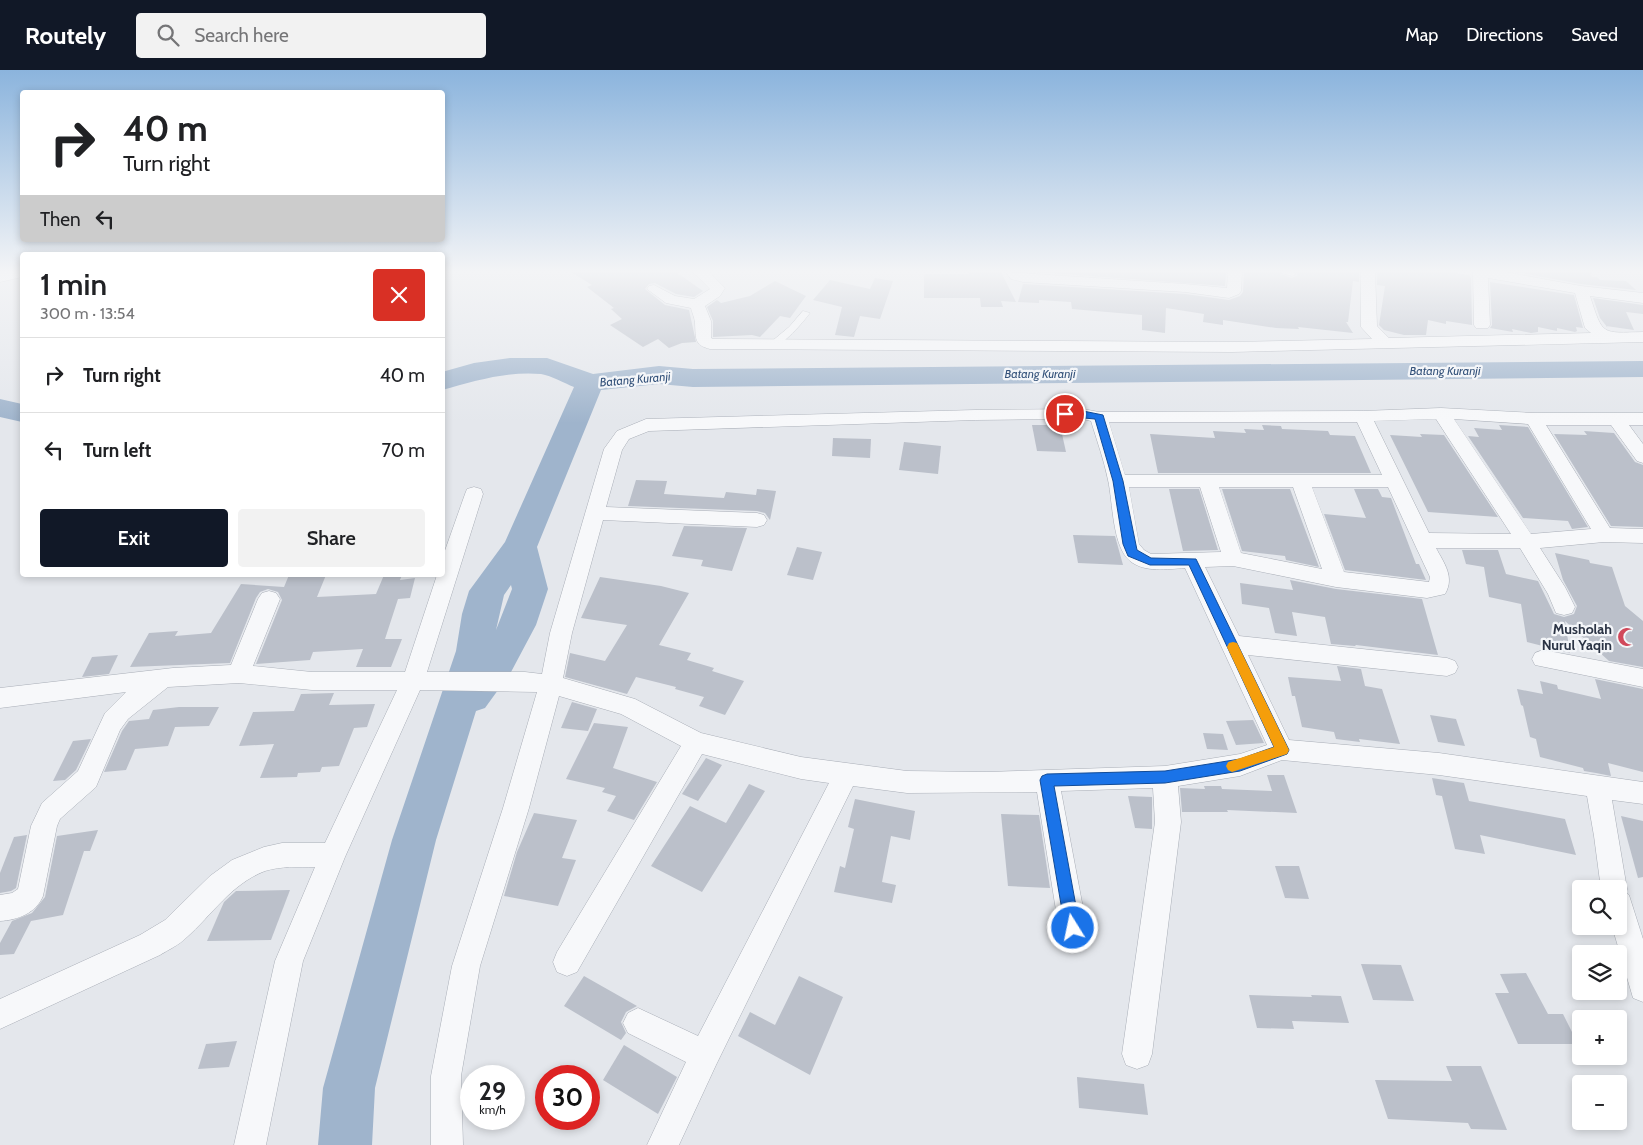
<!DOCTYPE html>
<meta charset="utf-8">
<style>
:root{--surface:#fff;--page:#f2f2f2;--text:#202124;--muted:#757577;--line:#e0e0e0;--accent:#111827}
body{margin:0;font-family:Cabin,sans-serif;background:var(--page);color:var(--text);height:100vh;display:flex;flex-direction:column;font-size:19px;white-space:nowrap}
*{box-sizing:border-box;margin:0}
p{font-size:16px;color:var(--muted)}
.icon{flex:none;width:28px;height:28px;fill:none;stroke:currentColor;stroke-width:2;stroke-linecap:round;stroke-linejoin:round}
.map{position:relative;flex:1;overflow:hidden}
.panel{position:absolute;left:20px;top:182px;width:425px;height:325px;display:flex;flex-direction:column;background:var(--surface);border-radius:5px;box-shadow:0 2px 8px #0003}
.panel>*{flex:none}
.banner{position:absolute;left:20px;top:20px;width:425px;height:152px;border-radius:5px;box-shadow:0 2px 8px #0003;background:#fff;color:var(--text);overflow:hidden}
.controls{position:absolute;left:1572px;top:810px;display:grid;gap:10px}
.controls a{display:grid;place-items:center;width:55px;height:55px;border-radius:5px;background:var(--surface);box-shadow:0 2px 8px #0003;font-size:25px}
.speed{position:absolute;left:460px;top:995px;display:flex;gap:10px;font-size:25px;font-weight:700;text-align:center}
.speed>*{display:grid;place-content:center;width:65px;height:65px;border-radius:50%;background:var(--surface);box-shadow:0 2px 8px #0003;line-height:1}
.speed small{font-size:12px;font-weight:400}
.speed .limit{border:8px solid #d22;background:#fff;color:#111}
.pin{position:absolute;display:grid;place-items:center;width:42px;height:42px;color:#fff;margin:-21px;border:2px solid #fff;border-radius:50%;box-shadow:0 1px 5px #0007}
.me{position:absolute;width:55px;margin:-28px;rotate:350deg;stroke-linejoin:round;filter:drop-shadow(0 0 4px #0008)}
.turn{display:flex;align-items:center;gap:18px;height:105px;padding:0 20px;font-size:22px}
.turn .icon{width:65px;height:65px;stroke-width:2.5}
.turn b{display:block;font-size:35px;line-height:42px}
.then{display:flex;align-items:center;height:48px;padding:0 20px;background:#0003;gap:10px;font-size:19px}
.round{display:grid;place-items:center;flex:none;width:52px;height:52px;border-radius:5px;background:var(--page)}
.head{display:flex;align-items:center;justify-content:space-between;height:85px;padding:0 20px}
h1{font-size:30px;font-weight:600;line-height:38px}
.button{display:flex;gap:10px;margin-top:auto;padding:10px 20px}
.button a{flex:1;height:58px;border-radius:5px;background:var(--accent);color:#fff;font-size:20px;font-weight:600;line-height:58px;text-align:center}
.button a+a{background:var(--page);color:var(--text)}
ul{padding:0;list-style:none}
li{display:flex;align-items:center;gap:15px;height:75px;padding:0 20px;border-top:1px solid var(--line)}
li div{flex:1}
li b{display:block;font-size:19px}
li em{font-style:normal}
header{display:flex;align-items:center;gap:30px;box-sizing:border-box;height:70px;padding:0 25px;background:var(--accent);color:#fff}
header strong{font-size:24px}
nav{display:flex;gap:28px;margin-inline-start:auto;font-size:18px}
.search{width:350px;height:45px;background:var(--page);display:flex;align-items:center;gap:12px;box-sizing:border-box;padding:0 18px;border-radius:5px;color:var(--muted);font-size:19px}
.map>svg:first-child{display:block}
</style>
<header>
<strong>Routely</strong>
<div class="search"><svg class="icon" aria-label="search" viewBox="0 0 24 24"><circle cx="10" cy="10" r="6"/><path d="M15 15l6 6"/></svg>Search here</div>
<nav><a>Map</a><a>Directions</a><a>Saved</a></nav>
</header>
<div class="map">
<svg width="1643" height="1075" viewBox="0 0 1643 1075">
<rect width="100%" height="100%" fill="#e4e7ec"/>
<g fill="none" stroke-linecap="round" stroke-linejoin="round">
<g fill="#9fb4cc" fill-rule="evenodd">
<path d="M510 288H547L593 304 659 296 693 299 1643 291V307L693 317 659 314 601 320 537 477 548 519 536 555 511 602 485 638 476 641 436 770 375 1018 372 1075H318L323 1018 392 770 456 581 462 544 469 521 505 472 574 317C564 313 552 306 541 304 507 301 475 311 442 320V302L474 293ZM511 515 512 519 496 560 504 525Z"/>
<polygon points="0,329 22,334 22,352 0,347"/>
</g>
</g>
<g fill="#bbc0ca">
<polygon points="571,202 676,202 703,221 694,227 676,224 655,213 649,214 645,219 665,235 689,240 696,272 682,273 669,278 658,269 643,277 610,255 622,249 611,239 614,238 587,217 592,215"/>
<polygon points="968,202 1001,202 1016,232 1001,231 1003,237 981,237 980,228 924,228 924,204 969,204"/>
<polygon points="1036,202 1226,202 1225,216"/>
<polygon points="1244,202 1276,202 1291,208 1297,206 1297,202 1359,202 1359,212 1353,211 1348,252 1346,252 1353,263 1298,257 1299,259 1276,258 1223,250 1223,255 1203,252 1204,244 1166,238 1165,263 1142,260 1142,245 1072,239 1071,232 1039,230 1039,233 1018,232 1023,214 1185,224 1229,230 1240,226 1243,222"/>
<polygon points="1377,202 1450,202 1469,205 1471,208 1472,255 1446,251 1446,254 1428,250 1426,265 1404,265 1384,260 1379,255 1385,216 1377,215"/>
<polygon points="1516,202 1591,202 1592,207 1597,207 1600,210 1626,211 1636,220 1581,214"/>
<polygon points="875,208 893,211 880,249 860,246 854,267 835,265 842,237 813,230 830,210 870,219"/>
<polygon points="775,211 806,226 790,248 780,246 760,267 752,265 713,267 713,251 707,237 717,230 721,233 750,226"/>
<polygon points="1490,212 1574,225 1583,258 1576,257 1577,261 1575,262 1557,258 1557,261 1538,257 1538,262 1531,263 1512,259 1513,262 1490,258 1492,255"/>
<polygon points="1593,228 1643,235 1643,244 1626,242 1634,260 1606,256 1608,258 1600,248"/>
<polygon points="1032,355 1060,355 1066,382 1037,381"/>
<polygon points="1262,355 1281,356 1282,359 1328,361 1330,365 1355,366 1371,403 1158,403 1150,364 1215,368 1213,361 1246,363 1244,359 1264,360"/>
<polygon points="1499,355 1528,357 1588,457 1572,459 1568,451 1523,448 1468,366 1479,367 1474,358 1502,360"/>
<polygon points="1584,361 1614,363 1635,392 1643,395 1643,457 1611,456 1554,364 1587,365"/>
<polygon points="1420,364 1444,365 1498,447 1428,442 1390,365 1422,367"/>
<polygon points="833,368 871,369 870,388 832,386"/>
<polygon points="904,372 941,376 938,404 899,400"/>
<polygon points="636,410 667,411 664,424 724,428 726,422 756,425 757,419 776,421 770,450 765,443 757,441 628,436"/>
<polygon points="1169,419 1199,419 1218,480 1183,481"/>
<polygon points="1222,419 1290,419 1319,497 1286,490 1285,486 1242,481"/>
<polygon points="1354,419 1378,419 1382,427 1391,428 1416,494 1419,494 1426,510 1345,500 1324,444 1366,448"/>
<polygon points="684,456 747,458 732,501 701,496 703,490 672,486"/>
<polygon points="1073,465 1115,466 1123,495 1078,493"/>
<polygon points="797,477 822,482 813,510 787,505"/>
<polygon points="1462,480 1498,480 1506,504 1538,511 1554,544 1564,547 1574,544 1577,536 1563,510 1555,483 1589,490 1590,493 1612,497 1625,536 1643,551 1643,597 1609,591 1565,551 1570,583 1527,572 1521,534 1489,527 1484,497 1466,494"/>
<polygon points="289,505 326,505 317,527 376,524 384,505 402,505 400,510 415,508 410,528 398,529 385,569 402,569 391,597 356,597 363,579 313,582 310,590 256,594 282,530 278,522 268,519 260,522 256,528 230,593 130,597 149,563 178,561 175,566 211,563 241,514 284,517"/>
<polygon points="600,507 661,516 689,523 659,575 691,583 687,590 714,598 712,601 744,611 725,645 699,636 704,627 675,619 676,617 636,607 627,624 565,607 570,583 605,591 627,555 581,548"/>
<polygon points="1290,510 1336,519 1422,529 1438,585 1356,575 1355,576 1331,574 1325,547 1292,542 1297,566 1275,563 1269,538 1242,534 1240,513 1293,520"/>
<polygon points="118,585 109,604 82,607 92,587"/>
<polygon points="1337,596 1361,599 1365,616 1382,619 1400,674 1359,669 1360,672 1336,669 1334,662 1302,657 1295,626 1292,626 1288,607 1341,611"/>
<polygon points="1595,609 1643,619 1643,702 1608,693 1611,706 1596,703 1584,701 1583,698 1540,687 1536,669 1530,667 1523,636 1521,635 1517,619 1543,624 1540,611 1557,615 1558,619 1601,629"/>
<polygon points="334,623 329,635 375,634 367,657 354,658 339,696 322,697 320,702 298,703 297,707 260,708 274,674 239,676 253,642 294,641 301,624"/>
<polygon points="572,632 597,639 588,661 561,658"/>
<polygon points="179,637 219,637 209,656 175,657 168,676 135,679 126,700 104,702 122,661 129,651 149,649 153,640"/>
<polygon points="1430,645 1456,649 1465,676 1438,672"/>
<polygon points="1253,650 1264,673 1236,675 1226,651"/>
<polygon points="594,653 628,657 613,698 657,712 634,750 607,741 616,726 602,722 605,718 566,709"/>
<polygon points="1203,663 1223,664 1228,680 1207,679"/>
<polygon points="91,669 76,700 65,710 53,711 73,671"/>
<polygon points="706,688 722,695 698,731 682,724"/>
<polygon points="1267,705 1284,705 1297,743 1227,740 1228,742 1182,742 1180,718 1205,719 1204,716 1221,716 1222,719 1272,721"/>
<polygon points="1432,708 1464,713 1469,731 1565,749 1576,785 1480,765 1485,784 1455,779 1442,726 1436,725"/>
<polygon points="749,714 765,721 702,822 651,796 690,736 726,753"/>
<polygon points="1128,726 1152,727 1152,759 1135,758"/>
<polygon points="855,729 915,741 910,770 891,766 882,812 896,815 892,833 834,822 840,796 845,798 854,759 848,757"/>
<polygon points="534,743 577,750 562,788 576,790 558,836 504,826 517,782"/>
<polygon points="1001,744 1039,745 1050,818 1008,816"/>
<polygon points="1621,746 1643,751 1643,807 1638,808"/>
<polygon points="98,760 90,781 84,781 63,845 31,851 14,884 0,885 0,873 12,851 32,843 45,827 57,766"/>
<polygon points="27,765 16,818 11,821 0,823 0,803 14,767"/>
<polygon points="1275,796 1299,796 1309,829 1285,828"/>
<polygon points="290,820 271,870 207,871 224,832 236,821"/>
<polygon points="1361,894 1401,895 1414,931 1373,930"/>
<polygon points="1526,903 1548,944 1563,944 1578,974 1518,974 1495,923 1509,923 1500,904"/>
<polygon points="584,906 637,936 626,942 621,952 626,963 621,970 564,936"/>
<polygon points="799,906 843,927 810,1005 738,966 750,942 775,955"/>
<polygon points="1249,925 1312,927 1311,925 1341,926 1349,953 1292,951 1294,959 1257,958"/>
<polygon points="237,971 229,997 198,999 206,974"/>
<polygon points="624,975 677,1007 658,1044 603,1010"/>
<polygon points="1446,996 1481,996 1507,1060 1471,1059 1468,1053 1388,1049 1375,1010 1452,1011"/>
<polygon points="1077,1007 1144,1014 1148,1045 1079,1038"/>
</g>
<g fill="none" stroke-linecap="round" stroke-linejoin="round">
<g stroke="#a9aeb7" stroke-width="1">
<g id="lane">
<polygon points="1278,202 1294,202 1296,204 1292,206"/>
<path d="M803 241 810 243C803 252 783 277 771 276V272L789 257Z"/>
</g>
</g>
<g stroke="#a9aeb7" stroke-width="1">
<g id="street">
<path d="M693 202H709L725 218 720 226 705 236 711 251V268L713 269 1232 272 1372 269 1361 257V202H1375L1377 256 1389 268 1591 263 1585 258 1575 223 1488 208 1490 255 1488 258H1476L1474 255 1473 202H1505L1581 216 1643 223V233L1590 226C1603 266 1601 263 1643 262V272L1232 282 710 279C694 275 696 268 695 254 695 248 692 243 691 238L666 233 647 219 649 216 654 215 675 226 694 229 710 219Z"/>
<polygon points="1006,202 1185,214 1227,218 1228,202 1242,202 1241,221 1239,224 1229,228 1185,222 1023,212 1011,209"/>
<path d="M1441 338 1534 343H1643V355H1629L1643 374V393L1637 391 1611 355H1546L1610 458 1643 459V473L1604 472 1540 478 1565 517 1575 537 1572 543 1564 545 1556 543 1548 524 1520 478H1436C1444 493 1455 507 1445 524L1427 528 1336 517 1233 496 1205 497 1239 566 1447 588 1455 591 1458 597 1455 603 1447 606 1248 585 1289 670 1439 683 1643 712V734L1612 730 1627 819 1626 823 1629 825 1643 869V932L1633 928 1612 856H1619V819H1601L1594 766 1587 726 1439 705 1282 690 1240 706 1178 716 1181 752 1152 984 1148 995 1137 999 1126 995 1122 984 1155 752 1153 718 1061 721 1087 859 1083 869 1073 873 1063 869 1059 859 1037 722 907 723 853 716 716 995 679 1075H647L686 992 628 963 623 953 628 943 638 938 698 966 829 713 801 709 702 684 577 902 567 906 557 902 553 892 557 882 681 676 621 644 559 626 529 738 480 896 461 1006 463 1075H431V1006L452 896 503 738 537 622 420 620 345 787 303 891 266 1075H234L275 891 315 797C298 797 281 796 265 801 231 814 212 845 186 868 179 875 168 880 160 885L0 959V929L140 865 165 850 210 806 232 790 264 777 282 773H325L397 620H312L239 613 168 617 128 649 120 660 96 717 60 749 57 756 43 826C36 843 18 850 0 851V825L12 823 18 819 31 756 42 733 78 701 105 643 126 622 0 638V618L173 598 231 595 258 529 262 523 269 521 276 523 280 529 253 596 312 602H405L437 505H442V489L465 424 467 419 474 417 481 419 483 424 427 602H525L542 604 550 563 604 379 617 361 646 349 975 340 1083 339 1099 342 1363 341ZM1083 349 1091 351C1097 371 1104 390 1108 410 1113 432 1112 476 1130 491 1145 503 1167 499 1185 498L1267 675 1240 684 1165 696 987 702 907 701 801 687 701 663 635 629 563 608 572 563 603 450 757 457 764 455 767 450 764 445 757 443 606 437 622 380 629 369 649 361 975 350ZM1436 349 1511 464 1429 463 1374 351ZM1454 349 1528 354 1591 459 1531 464ZM1109 352H1357L1382 405H1125ZM1129 417H1200L1221 482 1151 484 1144 480 1139 474ZM1219 417H1293L1322 499 1241 483ZM1312 417H1388L1430 507 1429 512 1344 502Z"/>
<polygon points="1543,580 1643,599 1643,617 1535,595 1532,589 1535,583"/>
</g>
</g>
<g stroke="#a9aeb7" stroke-width="1">
<polygon id="secondary" points="0,202 22,202 22,207 0,212"/>
</g>
<use href="#lane" fill="#f7f8fa" fill-rule="evenodd"/>
<use href="#street" fill="#f7f8fa" fill-rule="evenodd"/>
<use href="#secondary" fill="#fff" fill-rule="evenodd"/>
</g>
<linearGradient id="sky" x2="0" y2="1"><stop stop-color="#8bb4dd"/><stop offset="0.57" stop-color="#f3f4f6"/><stop offset="1" stop-color="#f3f4f6" stop-opacity="0"/></linearGradient>
<rect width="1643" height="353" fill="url(#sky)"/>
<polygon fill="#1a73e8" stroke="#114b97" points="1065,341 1083,341 1103,345 1123,411 1137,480 1151,488 1196,489 1289,680 1287,684 1240,701 1165,713 1054,716 1080,858 1078,864 1073,866 1067,864 1065,858 1040,710 1042,706 1047,704 1165,701 1240,689 1274,677 1189,495 1150,495 1128,486 1123,474 1113,411 1095,349 1062,346 1062,342"/>
<polygon fill="#f59e0b" points="1233,572 1237,573 1239,577 1289,680 1287,684 1232,702 1228,700 1226,696 1228,692 1274,677 1227,577 1229,573"/>
<defs>
<g id="mosque-bare" transform="scale(1.5)"><path d="M3.5-4.9A6 6 0 1 0 3.5 4.9A5 5 0 1 1 3.5-4.9Z" fill="#d1495b" stroke="#f4f6f9" stroke-width="2.5" paint-order="stroke"/></g>
</defs>
<g fill-rule="evenodd">
<use href="#mosque-bare" x="1627" y="567"/>
</g>
<g text-anchor="middle" dominant-baseline="central" stroke-width="4.5" stroke-linejoin="round" paint-order="stroke">
<g font-size="12" font-style="italic" fill="#34527a" stroke="#f4f6f9">
<text x="1445" y="300">Batang Kuranji</text>
<text x="1040" y="303">Batang Kuranji</text>
<text transform="translate(635 309) rotate(-5)">Batang Kuranji</text>
</g>
<g font-size="14" font-weight="bold" fill="#2b3445" stroke="#f4f6f9" text-anchor="end">
<text x="1612" y="559">Musholah<tspan x="1612" dy="16">Nurul Yaqin</tspan></text>
</g>
</g>
</svg>
<div class="controls">
<a><svg class="icon" aria-label="search" viewBox="0 0 24 24"><circle cx="10" cy="10" r="6"/><path d="M15 15l6 6"/></svg></a>
<a><svg class="icon" aria-label="layers" viewBox="0 0 24 24"><path d="M12 4l9 5-9 5-9-5zM3 14l9 5 9-5"/></svg></a>
<a>+</a>
<a>−</a>
</div>
<div class="speed"><div>29<small>km/h</small></div><div class="limit">30</div></div>
<div class="pin" style="left:1065px;top:344px;background:#d93025"><svg class="icon" aria-label="arrive" viewBox="0 0 24 24"><path d="M6 21V4h12l-3 4 3 4H6"/></svg></div>
<svg class="me" style="left:1073px;top:858px" viewBox="-20 -20 40 40"><circle r="17" fill="#1a73e8" stroke="#fff" stroke-width="3"/><path d="M0-11L8 9 0 5-8 9z" fill="#fff"/></svg>
<div class="banner">
<div class="turn"><svg class="icon" aria-label="right" viewBox="0 0 24 24"><path d="M7 20v-9h11M14 6l5 5-5 5"/></svg><div><b>40 m</b>Turn right</div></div>
<div class="then">Then<svg class="icon" aria-label="left" viewBox="0 0 24 24"><path d="M17 20v-9H6M10 6l-5 5 5 5"/></svg></div>
</div>
<section class="panel">
<div class="head"><div><h1>1 min</h1><p>300 m · 13:54</p></div><a class="round" style="background:#d93025;color:#fff"><svg class="icon" aria-label="close" viewBox="0 0 24 24"><path d="M6 6l12 12M18 6L6 18"/></svg></a></div>
<ul>
<li><svg class="icon" aria-label="right" viewBox="0 0 24 24"><path d="M7 20v-9h11M14 6l5 5-5 5"/></svg><div><b>Turn right</b></div><em>40 m</em></li>
<li><svg class="icon" aria-label="left" viewBox="0 0 24 24"><path d="M17 20v-9H6M10 6l-5 5 5 5"/></svg><div><b>Turn left</b></div><em>70 m</em></li>
</ul>
<div class="button"><a>Exit</a><a>Share</a></div>
</section>
</div>
